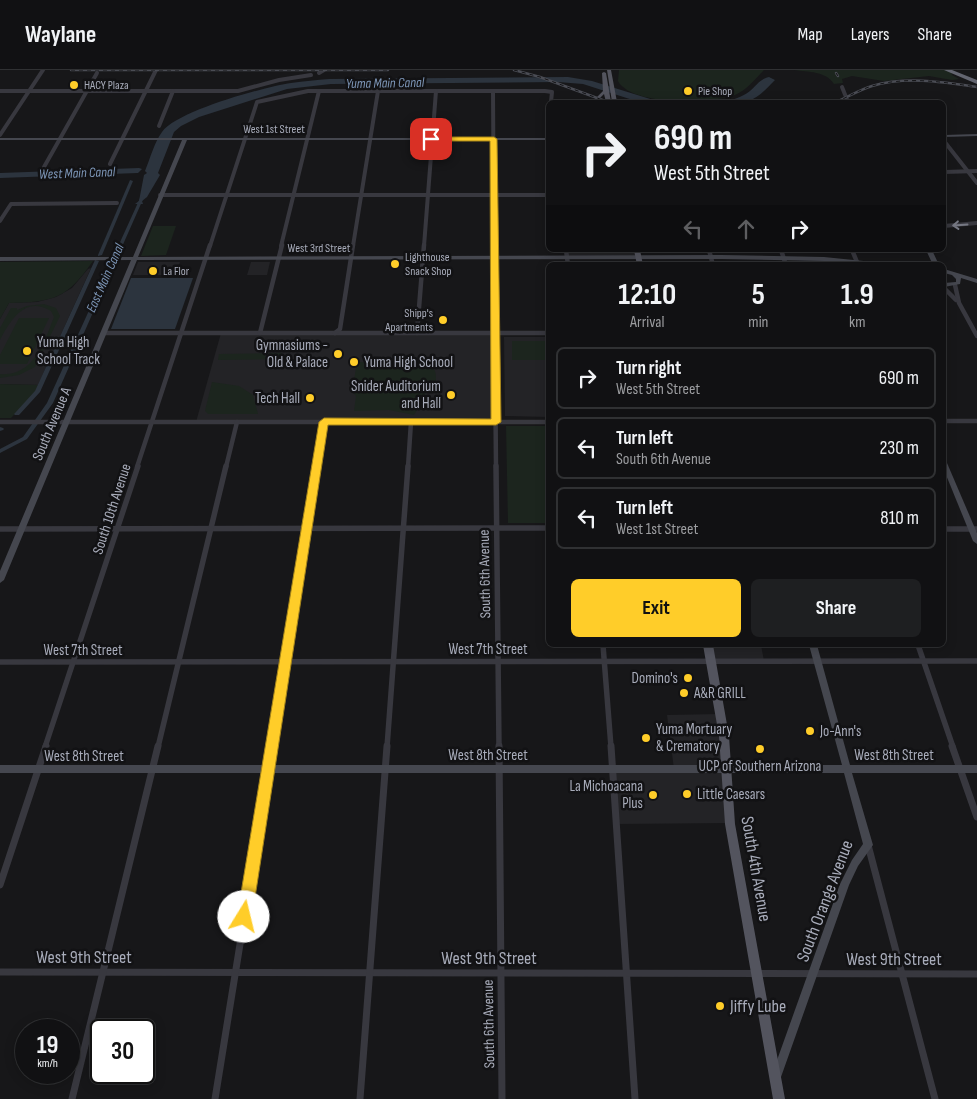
<!DOCTYPE html>
<style>
:root{--surface:#111113;--page:#1e1f21;--text:#f1f3f6;--muted:#9c9da0;--line:#303133;--accent:#ffcd29}
body{margin:0;font-family:"Sofia Sans Condensed",sans-serif;background:var(--page);color:var(--text);height:100vh;display:flex;flex-direction:column;font-size:19px;white-space:nowrap}
*{box-sizing:border-box;margin:0}
p{font-size:16px;color:var(--muted)}
.icon{flex:none;width:28px;height:28px;fill:none;stroke:currentColor;stroke-width:2;stroke-linecap:round;stroke-linejoin:round}
.map{position:relative;flex:1;overflow:hidden}
.sheet{position:absolute;left:546px;top:192px;width:400px;height:385px;display:flex;flex-direction:column;background:var(--surface);border-radius:8px;box-shadow:0 2px 12px #0003,0 0 0 1px var(--line)}
.sheet>*{flex:none}
.guide{position:absolute;left:546px;top:30px;width:400px;height:152px;border-radius:8px;box-shadow:0 2px 12px #0003,0 0 0 1px var(--line);background:#111113;color:var(--text);overflow:hidden}
.speed{position:absolute;left:15px;top:949px;display:flex;gap:10px;font-size:25px;font-weight:700;text-align:center}
.speed>*{display:grid;place-content:center;width:65px;height:65px;border-radius:50%;background:var(--surface);box-shadow:0 2px 12px #0003,0 0 0 1px var(--line);line-height:1}
.speed small{font-size:12px;font-weight:400}
.speed .limit{border:2px solid #111;border-radius:8px;background:#fff;color:#111}
.pin{position:absolute;display:grid;place-items:center;width:42px;height:42px;color:#fff;margin:-21px;border-radius:10px;box-shadow:0 2px 8px #0006}
.me{position:absolute;width:55px;margin:-28px;rotate:9deg;stroke-linejoin:round;filter:drop-shadow(0 0 4px #0008)}
.turn{display:flex;align-items:center;gap:18px;height:105px;padding:0 25px;font-size:22px}
.turn .icon{width:65px;height:65px;stroke-width:2.5}
.turn b{display:block;font-size:35px;line-height:42px}
.lanes{display:flex;align-items:center;height:48px;padding:0 25px;background:#0003;justify-content:center;gap:25px;direction:ltr}
.lanes .off{opacity:.35}
.eta{display:flex;justify-content:space-evenly;align-items:center;height:85px;text-align:center}
.eta b{font-size:30px;font-weight:700;line-height:35px}
.primary-button{display:flex;gap:10px;margin-top:auto;padding:10px 25px}
.primary-button a{flex:1;height:58px;border-radius:8px;background:var(--accent);color:#111;font-size:20px;font-weight:700;line-height:58px;text-align:center}
.primary-button a+a{background:var(--page);color:var(--text)}
ul{padding:0;list-style:none}
li{display:flex;align-items:center;gap:15px;height:62px;margin:0 10px 8px;padding:0 15px;border:2px solid var(--line);border-radius:8px}
li div{flex:1}
li b{display:block;font-size:19px}
li em{font-style:normal}
header{display:flex;align-items:center;gap:30px;box-sizing:border-box;height:70px;padding:0 25px;background:var(--surface);border-bottom:1px solid var(--line)}
header strong{font-size:24px}
nav{display:flex;gap:28px;margin-inline-start:auto;font-size:18px}
.map>svg:first-child{display:block}
</style>
<header>
<strong>Waylane</strong>
<nav><a>Map</a><a>Layers</a><a>Share</a></nav>
</header>
<div class="map">
<svg width="977" height="1029" viewBox="0 0 977 1029">
<rect width="100%" height="100%" fill="#171719"/>
<g fill="#232326">
<polygon points="566,180 637,180 639,188 567,188"/>
<polygon points="138,192 180,192 176,205 133,205"/>
<polygon points="251,192 270,192 267,205 247,205"/>
<polygon points="91,198 38,315 0,314 0,249 9,233 37,232 56,227 72,218 88,199"/>
<polygon points="221,263 495,263 496,352 196,352"/>
<polygon points="504,267 549,267 549,347 505,346"/>
<polygon points="708,575 761,575 764,591 711,592 724,666 730,753 616,754 614,699 674,699 667,645 720,644"/>
</g>
<g fill="#1c251e">
<path d="M619 0H764C755 9 747 20 735 25 711 34 631 36 618 11Z"/>
<path d="M794 0H955L951 1 952 5 959 9 952 10 929 6 884 11 852 6 842 9 843 13 834 14C826 1 808 2 794 0Z"/>
<polygon points="153,156 176,156 166,185 141,186"/>
<path d="M93 191C67 228 55 232 9 233L0 249V192Z"/>
<path d="M44 234 56 238 60 246 35 297 19 305 0 308V304C33 307 44 273 54 247L51 241C25 225 10 251 0 270V258L11 238H17V240L27 236Z"/>
<polygon points="19,248 49,248 27,294 0,294 0,285"/>
<rect x="512" y="271" width="37" height="19"/>
<polygon points="282,283 280,289 218,290 219,284"/>
<path d="M357 292 428 295C436 298 436 303 436 312L428 314 424 329 414 345 389 340 354 341 356 326 352 322Z"/>
<polygon points="212,312 239,316 253,325 258,344 208,344 205,341"/>
<polygon points="0,314 38,315 35,322 11,348 0,348"/>
<polygon points="506,356 549,356 549,453 508,453"/>
</g>
<g fill="#2c343e">
<path d="M568 7 592 11 660 32H639L583 14 558 12 331 14 287 19 199 47 181 56 174 62 158 103 160 105 147 127 142 131 143 134H135L139 131 144 105 147 103 145 101C150 89 154 73 162 62 177 41 264 17 291 13 304 11 317 10 329 9Z"/>
<path d="M769 7 775 10C753 33 750 33 719 32 730 31 741 28 750 21 757 15 760 9 769 7Z"/>
<polygon points="139,98 142,99 138,103 0,108 0,103"/>
<polygon points="131,208 193,208 175,259 111,259"/>
</g>
<g fill="none" stroke-linecap="round" stroke-linejoin="round">
<g fill="#2c343e" fill-rule="evenodd">
<polygon points="130,110 133,111 102,185 98,186 98,185"/>
<polygon points="141,126 144,127 53,333 27,369 0,383 0,379 23,367 47,333"/>
<polygon points="95,190 99,191 40,322 19,345 15,345 14,344 15,343 35,321"/>
<polygon points="0,357 3,358 4,359 3,360 0,361"/>
</g>
<g stroke="#38383f" stroke-width="4">
<polyline points="319,3 324,0"/>
<polyline points="842,17 848,32"/>
<polyline points="0,21 238,21 279,10 311,5"/>
<polyline points="493,21 494,176"/>
<polyline points="159,56 173,21"/>
<polyline points="0,65 43,0"/>
<polyline points="547,69 549,57"/>
<polyline points="944,71 977,113"/>
<polyline points="110,94 156,0"/>
<polyline points="44,97 97,3"/>
<polyline points="944,102 977,101"/>
<polyline points="160,125 549,125"/>
<polyline points="0,151 11,134 117,133"/>
<polyline points="944,156 977,153"/>
<polyline points="210,176 257,32 308,21 545,21 552,22 551,32"/>
<polyline points="281,176 319,21"/>
<polyline points="353,176 378,21"/>
<polyline points="424,176 436,21"/>
</g>
<g stroke="#38383f" stroke-width="4.5">
<polyline points="494,175 496,397"/>
<polyline points="566,180 568,195"/>
<polyline points="709,180 713,195"/>
<polyline points="781,180 786,195"/>
<polyline points="852,180 857,192"/>
<polyline points="955,215 959,233 977,266"/>
<polyline points="944,218 956,230"/>
<polyline points="103,263 549,263"/>
<polyline points="260,263 282,175"/>
<polyline points="335,263 340,259 353,175"/>
<polyline points="417,263 424,175"/>
<polyline points="944,351 977,351"/>
<polyline points="0,352 549,352"/>
<polyline points="137,397 210,175"/>
<polyline points="226,397 237,352"/>
<polyline points="317,397 324,352"/>
<polyline points="408,397 411,352"/>
</g>
<g stroke="#38383f" stroke-width="5.5">
<polyline points="496,396 499,677"/>
<polyline points="0,459 549,458"/>
<polyline points="944,459 977,459"/>
<polyline points="603,575 611,677"/>
<polyline points="918,575 953,677"/>
<polyline points="0,592 977,591"/>
<polyline points="45,677 138,396"/>
<polyline points="158,677 226,396"/>
<polyline points="272,677 317,396"/>
<polyline points="387,677 408,396"/>
</g>
<g stroke="#38383f" stroke-width="7">
<polyline points="499,676 502,1029"/>
<polyline points="611,676 635,1029"/>
<polyline points="952,676 977,747"/>
<polyline points="868,775 935,1029"/>
<polyline points="0,815 46,676"/>
<polyline points="0,902 977,904"/>
<polyline points="72,1029 158,676"/>
<polyline points="215,1029 272,676"/>
<polyline points="360,1029 387,676"/>
</g>
<g fill="#45474f" fill-rule="evenodd">
<polygon points="977,64 977,66 944,67 944,65"/>
<polygon points="0,68 549,68 549,70 187,70 138,187 721,185 824,187 883,193 886,195 867,195 824,191 721,189 137,190 4,510 0,513 0,501 131,190 0,191 0,187 133,187 182,70 0,70"/>
<polygon points="926,180 932,180 939,195 933,195"/>
<polygon points="944,199 977,209 977,213 961,208 960,214 944,217 944,213 956,212 956,209 952,205 944,203"/>
<polygon points="944,391 947,393 977,463 977,474 973,471 944,400"/>
<polygon points="809,575 817,575 850,695 977,695 977,703 852,703 873,775 858,796 849,815 781,1007 780,1011 776,1012 772,1011 771,1007 840,814 852,790 863,774 844,703 0,703 0,695 842,695"/>
</g>
<g fill="#53545e" fill-rule="evenodd">
<polygon points="607,0 611,0 617,32 612,32"/>
<polygon points="604,2 606,3 611,32 606,32 604,24 596,32 592,32 603,21 602,3"/>
<polygon points="634,180 640,180 643,195 637,195"/>
<polygon points="703,575 713,575 729,666 735,754 785,1029 773,1029 725,754 719,666"/>
</g>
<polygon fill="#636570" fill-rule="evenodd" points="944,0 952,0 977,10 977,14"/>
<g stroke="#4a4c54" stroke-width="2.5">
<g id="rail">
<polyline points="71,0 388,0"/>
<polyline points="514,0 540,7 608,32"/>
<polyline points="836,3 838,6"/>
<path d="M836 32C848 27 859 20 872 16 906 6 943 12 977 17"/>
</g>
</g>
<use href="#rail" stroke="#121214" stroke-width="1" stroke-dasharray="4" stroke-linecap="butt"/>
</g>
<defs><path id="oneway-shaft" d="M-6 0H5M1.5-3L5.5 0L1.5 3" fill="none" stroke-width="1.6" stroke-linecap="round" stroke-linejoin="round" transform="scale(1.25)"/></defs>
<use stroke="#767883" href="#oneway-shaft" transform="translate(960 155) rotate(176)"/>
<polygon fill="#ffcd29" stroke="#a6851b" points="431,67 494,67 497,69 501,352 496,355 328,355 252,847 249,852 244,854 239,852 237,847 319,352 324,348 491,349 490,71 429,71"/>
<g fill="#ffcd29" stroke="#121214" stroke-width="2">
<circle cx="74" cy="15" r="5"/>
<circle cx="688" cy="21" r="5"/>
<circle cx="395" cy="194" r="5"/>
<circle cx="153" cy="201" r="5"/>
<circle cx="443" cy="250" r="5"/>
<circle cx="27" cy="281" r="5"/>
<circle cx="338" cy="284" r="5"/>
<circle cx="354" cy="292" r="5"/>
<circle cx="451" cy="325" r="5"/>
<circle cx="310" cy="328" r="5"/>
<circle cx="688" cy="608" r="5"/>
<circle cx="684" cy="623" r="5"/>
<circle cx="810" cy="661" r="5"/>
<circle cx="646" cy="668" r="5"/>
<circle cx="760" cy="679" r="5"/>
<circle cx="687" cy="724" r="5"/>
<circle cx="653" cy="725" r="5"/>
<circle cx="720" cy="936" r="5"/>
</g>
<g text-anchor="middle" dominant-baseline="central" stroke-width="5" stroke-linejoin="round" paint-order="stroke">
<g font-size="12" fill="#a8acba" stroke="#121214" text-anchor="start">
<text x="84" y="15">HACY Plaza</text>
<text x="698" y="21">Pie Shop</text>
<text x="405" y="187">Lighthouse<tspan x="405" dy="14">Snack Shop</tspan></text>
<text x="163" y="201">La Flor</text>
<text x="433" y="243" text-anchor="end">Shipp's<tspan x="433" dy="14">Apartments</tspan></text>
</g>
<g font-size="12" fill="#a8acba" stroke="#121214">
<text x="274" y="59">West 1st Street</text>
<text x="319" y="178">West 3rd Street</text>
</g>
<g font-size="14" font-style="italic" fill="#7d96b7" stroke="#121214">
<text transform="translate(385 13) rotate(-1)">Yuma Main Canal</text>
<text transform="translate(77 103) rotate(-2)">West Main Canal</text>
<text transform="translate(105 208) rotate(-66)">East Main Canal</text>
</g>
<g font-size="15" fill="#a8acba" stroke="#121214" text-anchor="start">
<text x="37" y="272">Yuma High<tspan x="37" dy="17">School Track</tspan></text>
<text x="328" y="275" text-anchor="end">Gymnasiums -<tspan x="328" dy="17">Old &amp; Palace</tspan></text>
<text x="364" y="292">Yuma High School</text>
<text x="441" y="316" text-anchor="end">Snider Auditorium<tspan x="441" dy="17">and Hall</tspan></text>
<text x="300" y="328" text-anchor="end">Tech Hall</text>
<text x="678" y="608" text-anchor="end">Domino's</text>
<text x="694" y="623">A&amp;R GRILL</text>
<text x="656" y="659">Yuma Mortuary<tspan x="656" dy="17">&amp; Crematory</tspan></text>
<text x="820" y="661">Jo-Ann's</text>
<text x="760" y="696" text-anchor="middle">UCP of Southern Arizona</text>
<text x="643" y="716" text-anchor="end">La Michoacana<tspan x="643" dy="17">Plus</tspan></text>
<text x="697" y="724">Little Caesars</text>
</g>
<g font-size="15" fill="#a8acba" stroke="#121214">
<text transform="translate(52 354) rotate(-67)">South Avenue A</text>
<text transform="translate(112 439) rotate(-72)">South 10th Avenue</text>
<text transform="translate(485 504) rotate(-91)">South 6th Avenue</text>
<text x="488" y="579">West 7th Street</text>
<text x="83" y="580">West 7th Street</text>
<text x="488" y="685">West 8th Street</text>
<text x="894" y="685">West 8th Street</text>
<text x="84" y="686">West 8th Street</text>
<text transform="translate(489 954) rotate(-91)">South 6th Avenue</text>
</g>
<g font-size="18" fill="#a8acba" stroke="#121214">
<text transform="translate(756 799) rotate(80)">South 4th Avenue</text>
<text transform="translate(825 831) rotate(-69)">South Orange Avenue</text>
<text x="84" y="887">West 9th Street</text>
<text x="489" y="888">West 9th Street</text>
<text x="894" y="889">West 9th Street</text>
</g>
<g font-size="18" fill="#a8acba" stroke="#121214" text-anchor="start">
<text x="730" y="936">Jiffy Lube</text>
</g>
</g>
</svg>
<div class="speed"><div>19<small>km/h</small></div><div class="limit">30</div></div>
<div class="pin" style="left:431px;top:69px;background:#d93025"><svg class="icon" aria-label="arrive" viewBox="0 0 24 24"><path d="M6 21V4h12l-3 4 3 4H6"/></svg></div>
<svg class="me" style="left:244px;top:847px" viewBox="-20 -20 40 40"><circle r="19" fill="#fff"/><path d="M0-13L10 11 0 6-10 11z" fill="#ffcd29"/></svg>
<div class="guide">
<div class="turn"><svg class="icon" aria-label="right" viewBox="0 0 24 24"><path d="M7 20v-9h11M14 6l5 5-5 5"/></svg><div><b>690 m</b>West 5th Street</div></div>
<div class="lanes"><svg class="icon off" aria-label="left" viewBox="0 0 24 24"><path d="M17 20v-9H6M10 6l-5 5 5 5"/></svg><svg class="icon off" aria-label="ahead" viewBox="0 0 24 24"><path d="M12 20V5M6 11l6-6 6 6"/></svg><svg class="icon" aria-label="right" viewBox="0 0 24 24"><path d="M7 20v-9h11M14 6l5 5-5 5"/></svg></div>
</div>
<section class="sheet">
<div class="eta">
<div><b>12:10</b><p>Arrival</p></div>
<div><b>5</b><p>min</p></div>
<div><b>1.9</b><p>km</p></div>
</div>
<ul>
<li><svg class="icon" aria-label="right" viewBox="0 0 24 24"><path d="M7 20v-9h11M14 6l5 5-5 5"/></svg><div><b>Turn right</b><p>West 5th Street</p></div><em>690 m</em></li>
<li><svg class="icon" aria-label="left" viewBox="0 0 24 24"><path d="M17 20v-9H6M10 6l-5 5 5 5"/></svg><div><b>Turn left</b><p>South 6th Avenue</p></div><em>230 m</em></li>
<li><svg class="icon" aria-label="left" viewBox="0 0 24 24"><path d="M17 20v-9H6M10 6l-5 5 5 5"/></svg><div><b>Turn left</b><p>West 1st Street</p></div><em>810 m</em></li>
</ul>
<div class="primary-button"><a>Exit</a><a>Share</a></div>
</section>
</div>
